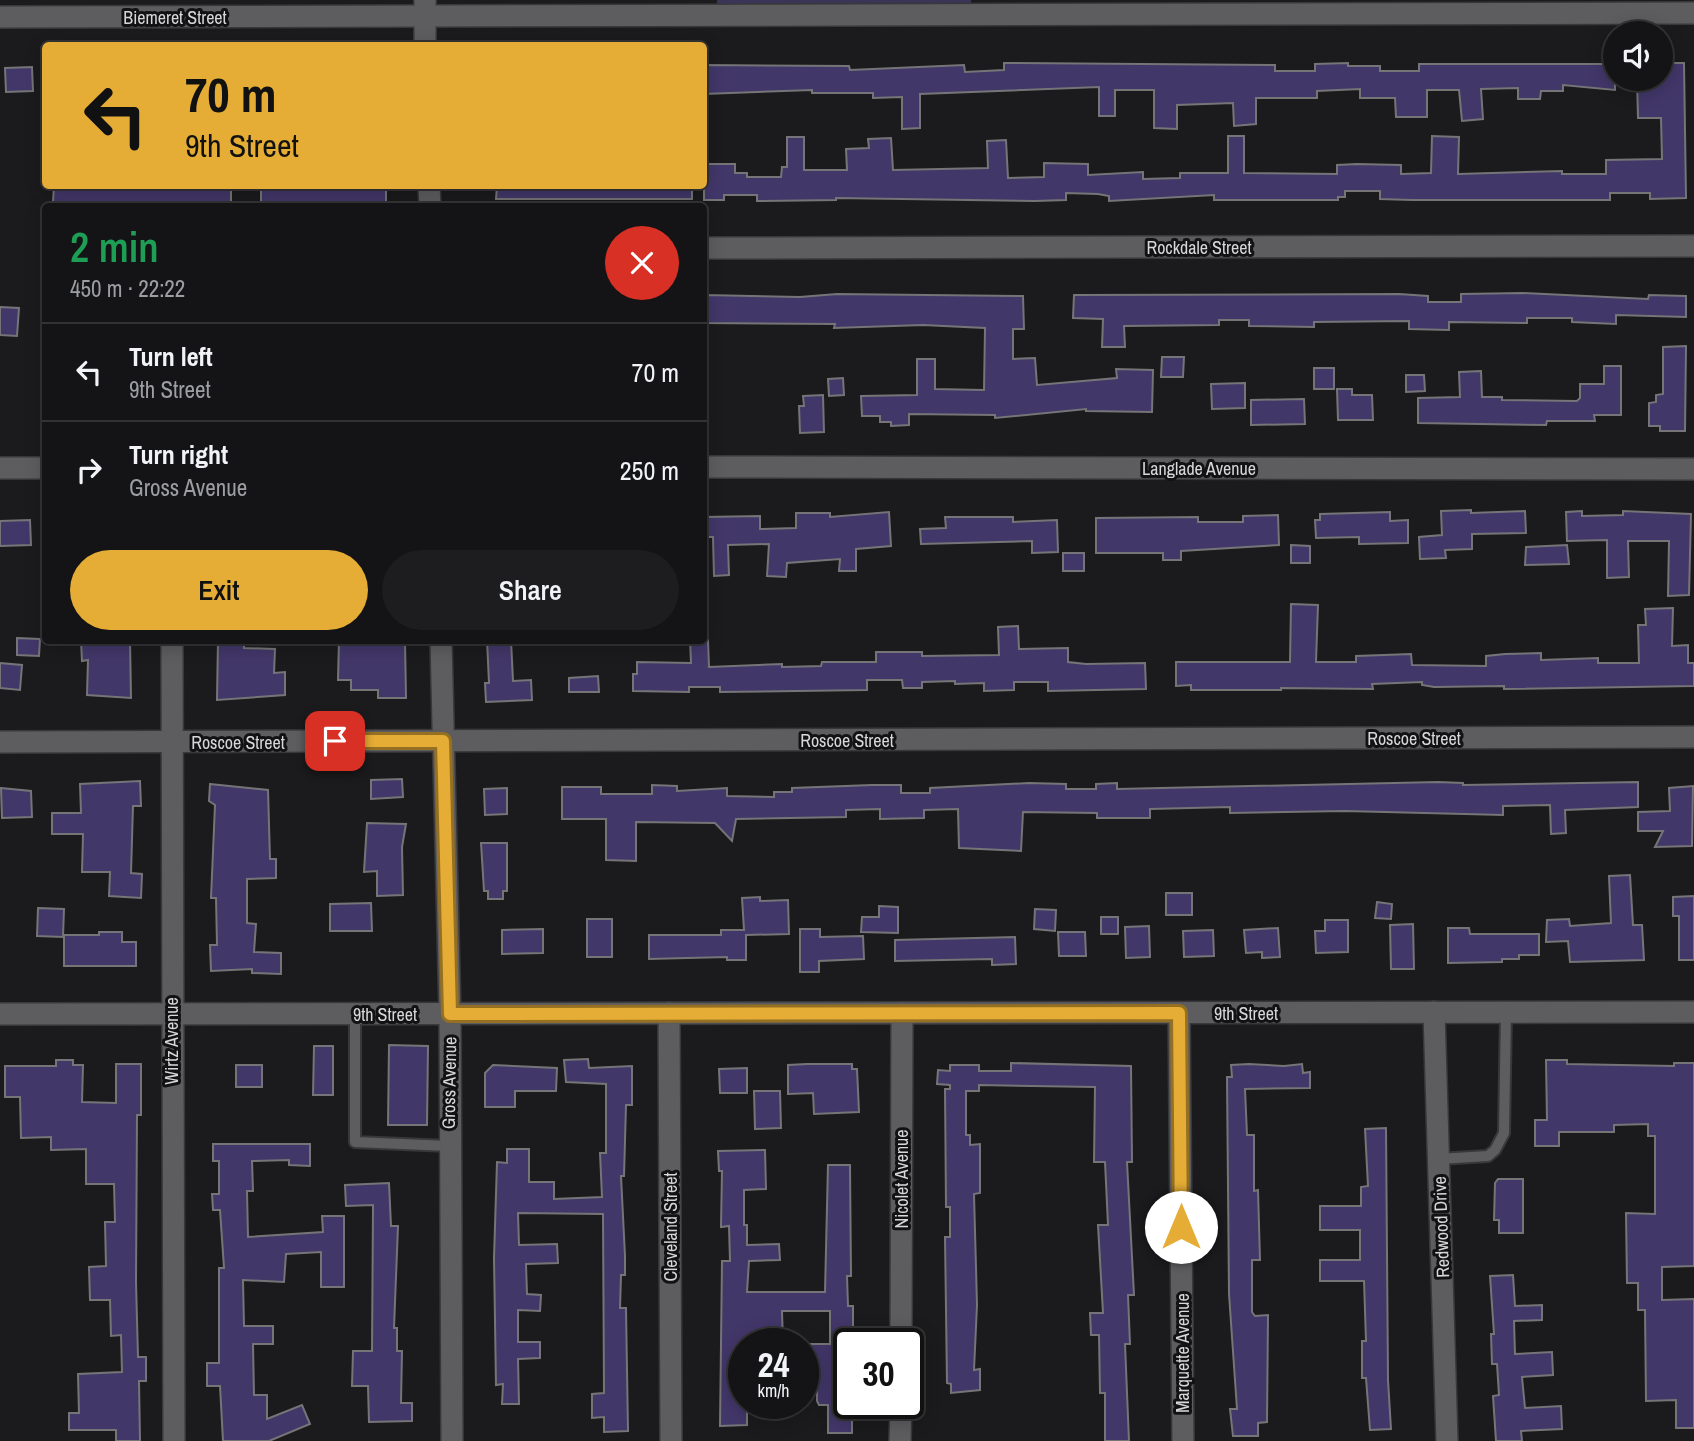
<!DOCTYPE html>
<meta charset="utf-8">
<style>
:root{--surface:#141416;--page:#1d1d1f;--text:#f1f3f6;--muted:#9d9ea1;--line:#333335;--accent:#e5ad35}
body{margin:0;font-family:"Archivo Narrow",sans-serif;background:var(--page);color:var(--text);height:100vh;display:flex;flex-direction:column;font-size:26px;white-space:nowrap}
*{box-sizing:border-box;margin:0}
p{font-size:23px;color:var(--muted)}
.icon{flex:none;width:38px;height:38px;fill:none;stroke:currentColor;stroke-width:2;stroke-linecap:round;stroke-linejoin:round}
.map{position:relative;flex:1;overflow:hidden}
.panel{position:absolute;left:42px;top:203px;width:665px;height:441px;display:flex;flex-direction:column;background:var(--surface);border-radius:7px;box-shadow:0 4px 18px #0003,0 0 0 2px var(--line)}
.panel>*{flex:none}
.guide{position:absolute;left:42px;top:42px;width:665px;height:147px;border-radius:7px;box-shadow:0 4px 18px #0003,0 0 0 2px var(--line);background:#e5ad35;color:#111;overflow:hidden}
.tools{position:absolute;left:1603px;top:21px;display:grid;gap:14px}
.tools a{display:grid;place-items:center;width:70px;height:70px;border-radius:50%;background:var(--surface);box-shadow:0 4px 18px #0003,0 0 0 2px var(--line);font-size:35px}
.speed{position:absolute;left:728px;top:1328px;display:flex;gap:14px;font-size:35px;font-weight:700;text-align:center}
.speed>*{display:grid;place-content:center;width:91px;height:91px;border-radius:50%;background:var(--surface);box-shadow:0 4px 18px #0003,0 0 0 2px var(--line);line-height:1}
.speed small{font-size:18px;font-weight:400}
.speed .limit{border:4px solid #111;border-radius:10px;background:#fff;color:#111}
.pin{position:absolute;display:grid;place-items:center;width:60px;height:60px;color:#fff;margin:-30px;border-radius:14px;box-shadow:0 4px 10px #0006}
.me{position:absolute;width:77px;margin:-38px;rotate:0deg;stroke-linejoin:round;filter:drop-shadow(0 0 5px #0008)}
.turn{display:flex;align-items:center;gap:24px;height:147px;padding:0 28px;font-size:32px}
.turn .icon{width:91px;height:91px;stroke-width:2.5}
.turn b{display:block;font-size:49px;line-height:60px}
.round{display:grid;place-items:center;flex:none;width:74px;height:74px;border-radius:37px;background:var(--page)}
.summary{display:flex;align-items:center;justify-content:space-between;height:119px;padding:0 28px}
h1{font-size:42px;font-weight:600;line-height:52px;color:#1e9e55}
.cta{display:flex;gap:14px;margin-top:auto;padding:14px 28px}
.cta a{flex:1;height:80px;border-radius:42px;background:var(--accent);color:#111;font-size:28px;font-weight:600;line-height:80px;text-align:center}
.cta a+a{background:var(--page);color:var(--text)}
ul{padding:0;list-style:none}
li{display:flex;align-items:center;gap:21px;height:98px;padding:0 28px;border-top:2px solid var(--line)}
li div{flex:1}
li b{display:block;font-size:26px}
li em{font-style:normal}
.map>svg:first-child{display:block}
</style>
<div class="map">
<svg width="1694" height="1441" viewBox="0 0 1694 1441">
<rect width="100%" height="100%" fill="#1b1b1d"/>
<rect fill="#3a3456" x="717" y="0" width="254" height="15"/>
<g fill="#423769" stroke="#757577" stroke-width="2">
<polygon points="1004,63 1275,65 1275,71 1315,71 1315,64 1348,63 1348,66 1380,66 1380,71 1419,71 1419,64 1615,64 1615,90 1563,85 1563,91 1541,91 1540,99 1518,99 1518,88 1481,89 1483,119 1462,121 1459,90 1427,90 1427,117 1396,117 1395,98 1360,98 1360,89 1317,91 1317,98 1256,98 1256,124 1234,126 1233,103 1177,105 1177,129 1154,128 1154,90 1115,90 1115,116 1099,116 1099,87 920,94 920,128 902,129 902,97 873,98 873,93 812,93 812,90 704,94 704,65 849,66 850,70 964,65 965,72 1004,70"/>
<polygon points="1661,63 1684,63 1686,198 1650,199 1650,193 1610,193 1610,200 1412,200 1380,199 1380,191 1345,191 1345,197 1338,197 1338,200 1214,200 1214,195 1109,201 1109,196 1098,194 1066,193 1066,200 1035,201 836,198 836,200 757,201 757,195 724,195 724,200 704,200 704,164 735,164 735,173 747,173 747,177 781,177 782,167 787,167 787,137 804,137 804,170 847,170 846,149 869,148 868,139 891,138 893,170 988,168 987,141 1006,140 1008,178 1044,177 1044,163 1088,164 1088,175 1143,172 1143,179 1180,178 1180,173 1228,173 1228,136 1244,136 1244,173 1337,174 1337,165 1357,164 1401,165 1401,174 1431,173 1432,136 1459,137 1458,174 1562,171 1562,174 1606,174 1606,160 1662,159 1661,118 1638,118 1637,79 1661,79"/>
<polygon points="32,67 33,91 6,92 5,68"/>
<polygon points="54,186 231,186 231,202 53,202"/>
<polygon points="261,186 386,186 386,205 261,203"/>
<polygon points="497,186 692,186 692,199 496,199"/>
<polygon points="1522,293 1648,299 1649,295 1686,296 1686,317 1616,315 1616,324 1572,322 1572,318 1527,318 1527,323 1449,322 1449,330 1409,329 1409,321 1314,322 1314,327 1249,326 1249,320 1219,320 1219,325 1124,326 1125,347 1102,347 1103,319 1073,318 1074,295 1399,294 1428,296 1428,302 1461,302 1461,294"/>
<polygon points="837,294 1023,296 1024,329 1013,329 1013,359 1035,358 1037,385 1117,378 1116,369 1153,370 1152,412 1086,411 1086,409 995,418 995,415 909,414 909,425 891,426 891,422 880,422 880,416 862,416 861,396 917,395 917,359 935,359 935,389 984,390 985,328 923,325 834,328 835,324 706,323 705,295 800,297"/>
<polygon points="0,307 19,308 17,336 0,335"/>
<polygon points="1686,346 1685,431 1660,431 1660,426 1649,426 1649,403 1656,402 1656,395 1663,394 1663,347"/>
<polygon points="1162,357 1184,357 1183,377 1161,377"/>
<polygon points="1604,366 1621,366 1621,415 1594,415 1595,421 1547,421 1546,425 1418,423 1418,398 1460,397 1459,372 1481,371 1482,397 1502,397 1502,400 1577,401 1580,398 1580,384 1604,384"/>
<rect x="1314" y="368" width="20" height="21"/>
<polygon points="1406,375 1424,375 1425,391 1406,392"/>
<polygon points="843,378 844,395 829,396 828,379"/>
<polygon points="1245,383 1245,408 1212,409 1211,384"/>
<polygon points="1337,389 1352,389 1352,395 1372,395 1373,420 1338,420"/>
<polygon points="823,395 824,432 800,433 799,406 804,406 803,396"/>
<polygon points="1304,399 1305,424 1251,425 1251,400"/>
<polygon points="1471,510 1471,513 1525,511 1526,533 1472,534 1472,549 1445,550 1446,558 1420,559 1419,537 1442,535 1441,511"/>
<polygon points="1582,511 1582,516 1623,515 1623,511 1691,514 1689,595 1668,596 1669,541 1628,541 1629,577 1607,578 1607,540 1567,541 1566,512"/>
<polygon points="889,512 891,546 856,549 856,571 839,571 840,559 787,563 786,577 767,576 769,544 728,545 729,575 714,576 713,537 704,537 704,517 760,516 760,529 796,528 796,513 830,513 830,517"/>
<polygon points="1390,512 1390,521 1408,520 1408,543 1359,544 1359,537 1316,538 1315,520 1320,520 1320,514"/>
<polygon points="1278,515 1279,545 1181,551 1181,560 1163,560 1163,553 1096,553 1096,518 1198,517 1198,522 1243,522 1243,516"/>
<polygon points="945,517 1013,517 1013,522 1057,520 1058,552 1032,553 1032,541 921,544 920,529 946,528"/>
<polygon points="30,520 31,545 0,546 0,521"/>
<polygon points="1291,545 1310,546 1310,563 1291,563"/>
<polygon points="1567,545 1569,564 1525,565 1526,547"/>
<rect x="1063" y="553" width="21" height="18"/>
<polygon points="1291,604 1318,605 1316,662 1356,662 1356,656 1411,654 1412,665 1486,666 1486,656 1505,654 1541,653 1541,660 1598,658 1598,663 1639,663 1638,625 1646,625 1645,609 1673,608 1672,646 1688,645 1688,663 1694,663 1694,686 1504,689 1504,686 1434,687 1422,685 1422,682 1372,684 1373,689 1281,688 1281,690 1191,690 1191,685 1176,686 1176,662 1290,662"/>
<polygon points="1018,626 1019,649 1068,648 1068,662 1086,664 1145,663 1146,689 1048,691 1048,682 1014,682 1014,690 984,691 984,683 955,684 955,681 922,682 922,688 903,688 902,680 867,680 867,690 720,692 720,687 689,687 689,692 633,691 633,674 637,674 637,662 691,663 690,640 708,640 709,667 782,664 782,667 821,666 822,662 876,662 876,652 922,652 922,656 999,655 998,627"/>
<polygon points="17,638 40,639 39,656 17,655"/>
<polygon points="81,640 130,640 131,698 87,695 88,660 82,661"/>
<polygon points="218,640 244,640 244,648 275,649 274,673 285,672 285,695 217,700"/>
<polygon points="339,640 405,641 406,698 378,698 378,690 351,690 351,680 338,680"/>
<polygon points="487,640 511,640 513,681 531,680 532,700 486,702 485,683 489,683"/>
<polygon points="0,663 22,665 20,690 0,688"/>
<polygon points="598,676 599,692 569,692 569,678"/>
<polygon points="402,779 403,797 371,799 371,780"/>
<polygon points="140,781 141,806 133,806 131,873 142,874 141,898 109,896 110,872 82,872 83,834 52,834 52,813 81,813 80,784"/>
<polygon points="1438,782 1463,783 1463,785 1638,782 1638,807 1565,810 1566,833 1551,834 1550,805 1503,806 1503,815 1345,811 1230,813 1230,807 1150,809 1150,818 1097,818 1097,813 1023,812 1021,851 959,848 958,809 924,810 924,818 880,819 880,809 846,810 846,817 736,819 732,841 715,823 636,822 636,861 606,860 606,819 562,819 562,787 601,787 601,794 652,794 652,785 677,786 677,791 727,788 727,796 774,797 774,792 792,792 792,788 872,785 901,785 901,793 930,793 930,788 1029,783 1066,784 1066,789 1096,789 1096,784 1117,783 1117,789"/>
<polygon points="210,784 268,790 270,859 276,859 276,878 247,879 247,923 256,924 254,952 281,953 281,974 252,973 252,969 211,971 210,945 217,945 216,898 211,898 215,805 209,801"/>
<polygon points="1693,786 1692,846 1655,847 1663,831 1638,831 1638,812 1670,811 1669,788"/>
<polygon points="1,788 31,791 32,817 2,818"/>
<polygon points="507,788 507,814 485,815 484,789"/>
<polygon points="367,823 406,824 402,847 403,895 377,896 377,871 364,872"/>
<polygon points="481,843 507,843 507,891 503,891 503,899 488,899 488,891 484,891"/>
<polygon points="1630,875 1633,925 1642,925 1644,960 1570,962 1568,941 1546,942 1547,920 1569,919 1570,926 1611,923 1609,876"/>
<rect x="1166" y="893" width="26" height="22"/>
<polygon points="1694,896 1694,960 1679,960 1679,916 1673,916 1673,897"/>
<polygon points="760,897 760,901 788,900 789,934 746,935 746,960 727,960 727,957 649,959 649,935 721,935 721,930 744,930 742,898"/>
<polygon points="1377,902 1392,904 1391,919 1375,918"/>
<polygon points="371,903 372,931 330,931 330,904"/>
<polygon points="879,906 898,907 898,933 861,932 862,917 879,917"/>
<polygon points="38,908 64,909 63,937 37,936"/>
<polygon points="1035,909 1056,910 1055,931 1034,929"/>
<rect x="1101" y="917" width="17" height="17"/>
<rect x="587" y="919" width="25" height="38"/>
<polygon points="1325,920 1348,920 1348,952 1316,953 1315,931 1325,931"/>
<polygon points="1413,924 1414,969 1391,969 1390,925"/>
<polygon points="1149,926 1150,957 1126,958 1125,927"/>
<polygon points="1278,928 1280,957 1262,958 1262,952 1246,953 1244,930"/>
<polygon points="1448,928 1469,928 1470,934 1539,934 1539,955 1519,955 1519,959 1502,959 1502,962 1448,963"/>
<polygon points="543,929 543,953 502,954 502,930"/>
<polygon points="800,929 820,929 820,937 863,936 864,959 819,961 819,972 800,972"/>
<polygon points="1213,930 1214,956 1184,957 1183,931"/>
<polygon points="99,932 122,932 122,942 136,942 136,966 64,966 64,935 99,935"/>
<polygon points="1058,932 1085,932 1086,956 1059,956"/>
<polygon points="1015,937 1016,964 992,965 992,959 895,961 895,940"/>
<polygon points="389,1045 428,1046 427,1125 388,1125"/>
<polygon points="314,1046 333,1046 333,1095 313,1095"/>
<polygon points="588,1059 589,1068 632,1066 632,1105 626,1105 624,1176 621,1176 625,1256 625,1275 621,1275 620,1308 626,1308 628,1431 604,1432 604,1417 592,1418 592,1394 604,1393 603,1214 518,1213 519,1245 557,1244 558,1263 526,1264 527,1294 541,1295 540,1311 518,1310 518,1342 540,1342 540,1358 518,1359 519,1404 502,1404 503,1384 496,1385 494,1258 497,1162 507,1163 507,1149 529,1149 529,1182 554,1182 554,1199 602,1197 600,1153 606,1153 606,1084 566,1082 564,1060"/>
<polygon points="56,1060 73,1060 73,1065 83,1065 82,1102 116,1103 116,1064 141,1064 141,1115 137,1115 136,1282 138,1357 146,1357 146,1381 139,1381 140,1441 116,1441 116,1430 69,1430 69,1413 79,1413 78,1374 122,1372 121,1335 111,1336 110,1300 90,1300 89,1267 106,1266 105,1222 115,1222 114,1184 86,1184 86,1149 51,1150 51,1137 21,1138 20,1097 5,1097 5,1066 56,1066"/>
<polygon points="1546,1060 1567,1060 1567,1064 1674,1066 1674,1063 1694,1063 1694,1266 1662,1267 1662,1300 1694,1299 1694,1428 1676,1428 1676,1400 1646,1401 1645,1310 1638,1310 1638,1283 1627,1283 1626,1213 1655,1214 1655,1136 1648,1136 1648,1124 1614,1125 1614,1132 1559,1132 1559,1146 1535,1146 1535,1120 1547,1120"/>
<polygon points="1011,1063 1131,1066 1132,1162 1127,1162 1134,1295 1128,1295 1130,1344 1125,1344 1129,1441 1105,1441 1105,1393 1100,1393 1099,1335 1091,1335 1090,1313 1103,1313 1098,1225 1108,1225 1105,1162 1094,1162 1095,1087 979,1085 979,1091 966,1091 966,1135 970,1135 970,1145 980,1144 980,1193 974,1194 977,1305 974,1370 980,1369 980,1390 951,1393 951,1384 947,1383 945,1237 950,1237 950,1207 946,1207 945,1089 950,1089 950,1085 937,1084 938,1070 950,1071 950,1065 979,1065 979,1071 1011,1071"/>
<polygon points="807,1064 852,1064 852,1069 857,1069 859,1112 814,1114 813,1093 788,1094 788,1065"/>
<polygon points="1249,1064 1284,1066 1302,1064 1303,1073 1310,1072 1310,1088 1245,1089 1247,1135 1254,1135 1254,1191 1258,1190 1260,1260 1252,1260 1252,1312 1255,1316 1268,1315 1267,1422 1258,1423 1258,1436 1233,1436 1230,1409 1237,1409 1229,1294 1227,1077 1232,1077 1231,1065"/>
<rect x="236" y="1065" width="26" height="22"/>
<polygon points="493,1065 557,1068 556,1091 515,1091 515,1107 485,1107 485,1073"/>
<polygon points="747,1068 747,1093 720,1093 719,1069"/>
<polygon points="754,1091 780,1091 781,1128 755,1129"/>
<polygon points="1386,1128 1388,1380 1391,1429 1370,1430 1366,1378 1362,1378 1362,1341 1366,1341 1364,1281 1320,1281 1320,1260 1360,1260 1360,1230 1320,1230 1320,1206 1361,1206 1361,1187 1368,1186 1365,1129"/>
<polygon points="213,1144 310,1144 310,1166 289,1165 289,1160 252,1161 253,1191 247,1191 248,1237 323,1232 322,1216 344,1216 344,1287 321,1287 321,1252 286,1254 284,1282 243,1280 244,1326 273,1326 273,1344 253,1344 254,1395 267,1395 267,1419 302,1405 310,1424 269,1441 223,1441 220,1386 207,1386 207,1363 219,1363 219,1268 224,1268 220,1210 213,1210 212,1194 219,1194 219,1161 213,1161"/>
<polygon points="765,1150 766,1189 744,1190 744,1225 747,1225 747,1245 779,1244 780,1260 749,1261 747,1292 825,1292 828,1165 850,1165 851,1276 847,1276 848,1306 853,1306 853,1333 849,1333 849,1404 852,1404 852,1433 828,1433 828,1405 819,1405 817,1401 817,1363 803,1363 803,1344 830,1344 830,1311 782,1311 783,1344 744,1344 744,1404 747,1404 747,1425 720,1426 722,1261 730,1261 729,1226 721,1227 722,1171 719,1171 718,1151"/>
<polygon points="1498,1179 1523,1179 1523,1233 1499,1233 1499,1220 1494,1220 1495,1183"/>
<polygon points="389,1183 391,1226 398,1226 394,1328 397,1328 397,1351 402,1351 401,1403 412,1403 412,1421 369,1422 368,1386 352,1386 353,1351 372,1351 373,1205 346,1206 345,1185"/>
<polygon points="1513,1275 1515,1306 1542,1305 1542,1320 1514,1321 1515,1354 1552,1352 1553,1375 1522,1377 1525,1408 1561,1406 1562,1429 1521,1431 1522,1441 1496,1441 1493,1396 1499,1395 1497,1364 1492,1364 1491,1334 1494,1334 1490,1276"/>
</g>
<g fill="none" stroke-linecap="round" stroke-linejoin="round">
<g stroke="#38383a" stroke-width="14">
<g id="lane">
<polyline points="355,1014 355,1142 449,1146"/>
<polyline points="1438,1159 1488,1156 1495,1150 1504,1133 1506,1012"/>
</g>
</g>
<g stroke="#38383a" stroke-width="24">
<g id="street">
<polyline points="425,0 425,46"/>
<polyline points="0,17 1694,13"/>
<polyline points="429,186 430,206"/>
<polyline points="704,248 1694,246"/>
<polyline points="704,467 1694,469"/>
<polyline points="0,468 46,468"/>
<polyline points="172,640 174,1441"/>
<polyline points="441,640 450,1014 452,1441"/>
<polyline points="0,742 1694,737"/>
<polyline points="1434,1012 1447,1441"/>
<polyline points="669,1013 671,1441"/>
<polyline points="1179,1013 1183,1441"/>
<polyline points="901,1344 902,1013"/>
<polyline points="900,1441 901,1404"/>
</g>
</g>
<g stroke="#38383a" stroke-width="24">
<polyline id="secondary" points="0,1014 1694,1012"/>
</g>
<use href="#lane" stroke="#5d5c5f" stroke-width="10"/>
<use href="#street" stroke="#5d5c5f" stroke-width="21"/>
<use href="#secondary" stroke="#5d5c5f" stroke-width="21"/>
</g>
<g fill="none" stroke-linecap="round" stroke-linejoin="round">
<g stroke="#957022" stroke-width="18">
<polyline id="route" points="335,741 443,741 450,1014 1179,1013 1181,1227"/>
</g>
<use href="#route" stroke="#e5ad35" stroke-width="12"/>
</g>
<g text-anchor="middle" dominant-baseline="central" stroke-width="6" stroke-linejoin="round" paint-order="stroke">
<g font-size="18" fill="#d7d7d8" stroke="#121214">
<text x="175" y="17">Biemeret Street</text>
<text x="1199" y="247">Rockdale Street</text>
<text x="1199" y="468">Langlade Avenue</text>
<text x="1414" y="738">Roscoe Street</text>
<text x="847" y="740">Roscoe Street</text>
<text x="238" y="742">Roscoe Street</text>
<text x="1246" y="1013">9th Street</text>
<text x="385" y="1014">9th Street</text>
<text transform="translate(171 1041) rotate(-90)">Wirtz Avenue</text>
<text transform="translate(449 1083) rotate(-89)">Gross Avenue</text>
<text transform="translate(901 1179) rotate(-90)">Nicolet Avenue</text>
<text transform="translate(670 1227) rotate(-90)">Cleveland Street</text>
<text transform="translate(1441 1227) rotate(-92)">Redwood Drive</text>
<text transform="translate(1182 1353) rotate(-90)">Marquette Avenue</text>
</g>
</g>
</svg>
<div class="tools">
<a><svg class="icon" aria-label="sound" viewBox="0 0 24 24"><path d="M4 9h4l5-4v14l-5-4H4zM17 9q2 3 0 6"/></svg></a>
</div>
<div class="speed"><div>24<small>km/h</small></div><div class="limit">30</div></div>
<div class="pin" style="left:335px;top:741px;background:#d93025"><svg class="icon" aria-label="arrive" viewBox="0 0 24 24"><path d="M6 21V4h12l-3 4 3 4H6"/></svg></div>
<svg class="me" style="left:1181px;top:1227px" viewBox="-20 -20 40 40"><circle r="19" fill="#fff"/><path d="M0-13L10 11 0 6-10 11z" fill="#e5ad35"/></svg>
<div class="guide">
<div class="turn"><svg class="icon" aria-label="left" viewBox="0 0 24 24"><path d="M17 20v-9H6M10 6l-5 5 5 5"/></svg><div><b>70 m</b>9th Street</div></div>
</div>
<section class="panel">
<div class="summary"><div><h1>2 min</h1><p>450 m · 22:22</p></div><a class="round" style="background:#d93025;color:#fff"><svg class="icon" aria-label="close" viewBox="0 0 24 24"><path d="M6 6l12 12M18 6L6 18"/></svg></a></div>
<ul>
<li><svg class="icon" aria-label="left" viewBox="0 0 24 24"><path d="M17 20v-9H6M10 6l-5 5 5 5"/></svg><div><b>Turn left</b><p>9th Street</p></div><em>70 m</em></li>
<li><svg class="icon" aria-label="right" viewBox="0 0 24 24"><path d="M7 20v-9h11M14 6l5 5-5 5"/></svg><div><b>Turn right</b><p>Gross Avenue</p></div><em>250 m</em></li>
</ul>
<div class="cta"><a>Exit</a><a>Share</a></div>
</section>
</div>
